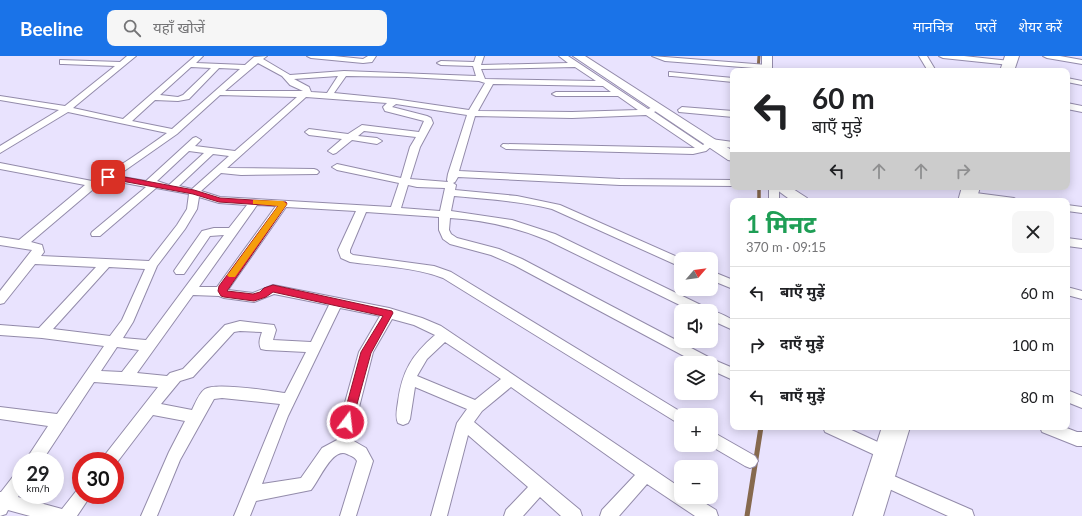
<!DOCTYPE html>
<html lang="hi">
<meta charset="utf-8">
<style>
:root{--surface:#fff;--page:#f6f6f6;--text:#202124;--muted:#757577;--line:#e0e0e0;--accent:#1a73e8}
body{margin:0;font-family:Lato,"Noto Sans Devanagari",sans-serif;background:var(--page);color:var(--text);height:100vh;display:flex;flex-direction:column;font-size:15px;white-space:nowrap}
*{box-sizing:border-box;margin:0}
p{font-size:13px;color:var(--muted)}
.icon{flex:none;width:22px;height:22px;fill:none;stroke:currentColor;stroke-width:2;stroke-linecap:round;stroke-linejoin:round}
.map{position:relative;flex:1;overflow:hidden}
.sheet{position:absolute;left:730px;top:142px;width:340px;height:232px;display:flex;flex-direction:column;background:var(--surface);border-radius:8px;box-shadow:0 2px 10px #0003}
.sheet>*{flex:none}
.top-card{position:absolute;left:730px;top:12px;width:340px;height:122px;border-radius:8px;box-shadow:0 2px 10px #0003;background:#fff;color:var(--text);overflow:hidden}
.needle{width:26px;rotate:62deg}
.buttons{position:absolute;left:674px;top:196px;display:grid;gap:8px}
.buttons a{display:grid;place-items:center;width:44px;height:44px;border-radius:8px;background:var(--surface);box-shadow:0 2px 10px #0003;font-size:20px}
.speed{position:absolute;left:12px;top:396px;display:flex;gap:8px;font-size:20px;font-weight:700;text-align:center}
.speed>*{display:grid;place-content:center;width:52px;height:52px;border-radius:50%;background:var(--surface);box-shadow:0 2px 10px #0003;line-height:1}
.speed small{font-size:10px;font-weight:400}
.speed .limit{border:6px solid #d22;background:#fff;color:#111}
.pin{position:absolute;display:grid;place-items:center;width:34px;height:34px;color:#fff;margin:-17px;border-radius:8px;box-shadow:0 2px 6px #0006}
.me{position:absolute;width:44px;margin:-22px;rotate:15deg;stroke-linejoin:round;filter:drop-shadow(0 0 3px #0008)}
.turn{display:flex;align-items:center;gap:14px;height:84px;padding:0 16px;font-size:18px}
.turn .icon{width:52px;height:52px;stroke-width:2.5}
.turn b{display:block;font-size:28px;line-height:34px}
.lanes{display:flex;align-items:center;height:38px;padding:0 16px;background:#0003;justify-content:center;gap:20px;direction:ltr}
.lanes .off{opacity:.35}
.round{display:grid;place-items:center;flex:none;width:42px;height:42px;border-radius:8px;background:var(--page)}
.overview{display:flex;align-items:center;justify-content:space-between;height:68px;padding:0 16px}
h1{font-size:24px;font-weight:700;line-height:30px;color:#1e9e55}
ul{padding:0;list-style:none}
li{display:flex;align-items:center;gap:12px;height:52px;padding:0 16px;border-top:1px solid var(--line)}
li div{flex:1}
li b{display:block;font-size:15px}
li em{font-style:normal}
header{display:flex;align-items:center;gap:24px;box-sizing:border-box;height:56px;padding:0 20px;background:var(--accent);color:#fff}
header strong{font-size:19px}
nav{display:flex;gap:22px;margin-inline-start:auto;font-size:14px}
.search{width:280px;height:36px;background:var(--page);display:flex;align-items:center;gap:10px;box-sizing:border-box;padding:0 14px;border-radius:8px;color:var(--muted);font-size:15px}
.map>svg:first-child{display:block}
</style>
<header>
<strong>Beeline</strong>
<div class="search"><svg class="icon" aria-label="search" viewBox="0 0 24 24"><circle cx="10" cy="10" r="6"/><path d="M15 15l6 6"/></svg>यहाँ खोजें</div>
<nav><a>मानचित्र</a><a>परतें</a><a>शेयर करें</a></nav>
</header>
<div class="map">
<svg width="1082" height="460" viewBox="0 0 1082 460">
<rect width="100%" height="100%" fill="#e9e3fe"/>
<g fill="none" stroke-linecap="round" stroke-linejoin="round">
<polyline stroke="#86694e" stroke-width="3" points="758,15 759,0"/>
<polyline stroke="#86694e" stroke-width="3.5" points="759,131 759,145"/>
<polyline stroke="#86694e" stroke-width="5" points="747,460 761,371"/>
<g stroke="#938baa" stroke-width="2">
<g id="street">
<path d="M127 0H136L73 52 123 63 195 0H203L196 7 245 9 254 1 267 0 263 3 290 19 344 15 476 20 473 10 441 9 437 7 441 5 474 6 476 0H484L481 9 568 7 559 0H568L648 53 658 49 661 50 662 52 654 56 703 89 711 83 733 86V92L713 89 706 95 693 98 506 93 501 90 503 88 695 92 646 59 572 62 475 60 459 115 620 123 733 124V130L620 129 458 121 455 126 453 127 456 129 455 134 517 140 560 149 682 203H681V211L552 153C520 145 487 143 454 140L451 155 512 164 555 178 707 252 709 255C717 255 726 260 733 264V274L711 264V255H692L547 184C515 171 484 164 450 162L449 174 451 178 457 182 499 193 522 203 714 304 733 312V324L711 314V307H697L514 209 491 199 450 188 443 183 439 174V161L366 156 350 194V197L353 199 434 210 451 216 686 359H681V369L443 222C414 211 380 210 350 206L341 202 338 194 356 155 286 151 228 234 253 237 273 229 389 252 422 262 441 270 681 432V441H695L716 454 718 460H695L647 428 619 460H600L602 454 635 419 511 331 482 355 474 366 580 454 582 460H561L540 441 523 460H504L506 454 528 431 468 379 447 460H431L457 367 467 353 415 331 410 363 408 367 403 369 398 367C395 361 397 353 398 346 402 315 412 299 435 279L414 269 392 263 373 296 352 379V384L366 392 373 405 356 460H340L357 405C355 401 351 400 347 398 332 391 319 425 311 434L256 445 250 460H234L280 348 222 342 214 343 180 404 157 460H141L169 396 185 365 153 359 115 409V405H101L104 400 158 331 94 326 42 405H25L48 370 0 363V351L57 358 104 290 42 282 0 279V269L39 272 96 211 35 208 4 247 0 248V235L32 194 0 189V181L19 184 85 129 0 113V107L92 125C119 112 143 94 167 77L68 56 0 97V90L59 54 0 44V40L65 50 115 10 63 8H60V4L120 6ZM258 7 282 20 290 29 303 35H225ZM191 11 211 12 183 39 178 41 160 39ZM575 11 596 25 485 23 481 13ZM219 12 240 13 172 73 132 65 155 44 178 45 189 43ZM338 20 327 37 311 36 309 31 294 23ZM346 20 408 21 479 25 485 27 469 54 394 43 334 37ZM493 28 603 30 611 36H556L552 38 556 40H618L638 54 572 56 478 55ZM220 39 297 41 235 95 195 90 201 84 196 81 193 82 146 125 117 120 177 78ZM306 41 387 47 383 51 385 55 424 65 419 76 362 69 348 78 309 73 305 76 309 79 342 83 328 95 333 98 336 97 352 84 377 88 382 85 377 82 358 80 364 75 416 81 410 91 401 122 337 108 332 111 337 114 399 127 391 151 220 141 201 135 221 117 241 119 317 118 319 116 317 114 314 113 227 112ZM396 48 467 59 448 118 447 124 448 126 410 123 420 91 433 67 431 62 427 60 392 51ZM189 95 204 97 169 129 157 125ZM213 98 229 100 192 133 179 130ZM109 124 146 131 92 176 91 178 92 180H100L156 132 189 138 187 153 177 169 149 205 41 200 44 196 42 189 31 186 97 130ZM408 129 417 131 445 132 440 155 401 152ZM199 141 219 147 247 149 229 172H214L202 175 176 212 174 215 176 218H184L210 180 224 179 146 284 123 282 133 266 157 210 185 173 197 153ZM257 149 276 150 217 231H199ZM109 211 145 213 122 264 110 280 53 273ZM274 238 329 249 311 286 273 284 276 274 274 269 240 265 225 269 183 313 170 317 167 320 137 317 193 239 219 240 224 242 254 246ZM340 252 380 260 359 296 336 379 337 384 322 392 301 422 262 428 288 360ZM240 275 262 276C260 282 258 287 261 293L266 294 306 296 285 337C270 335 216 326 205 333 199 337 195 348 192 354L161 348 180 325 193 321 234 276ZM445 286 501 323 475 344 417 320 427 303ZM117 291 139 294 122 316 101 315Z"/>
<polygon points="307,0 334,0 363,3 368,0 376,0 372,6 363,7 311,2"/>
<polygon points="652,0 767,9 771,11 767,13 665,5"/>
<polygon points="919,0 927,0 936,15 928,15"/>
<polygon points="939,0 964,0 1010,5 1014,7 1010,9 943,2"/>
<polygon points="1043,0 1060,0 1082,4 1082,8 1047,2"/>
<polygon points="669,16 733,22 733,26 672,20 669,20"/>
<polygon points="1067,22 1082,25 1082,29 1067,26"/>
<polygon points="1067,47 1082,50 1082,56 1067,53"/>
<polygon points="682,51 733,55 733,61 679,56 678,54"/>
<rect x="769" y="131" width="10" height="14"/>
<polygon points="968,136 1014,142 1019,145 990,145 964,141 963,139"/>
<polygon points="1067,149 1082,151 1082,157 1067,155"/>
<polygon points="1067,182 1082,184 1082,192 1067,190"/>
<polygon points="711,215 733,224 733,233 711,224"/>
<polygon points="1067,231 1082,235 1082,243 1067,239"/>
<polygon points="1067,334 1082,340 1082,352 1067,346"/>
<polygon points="823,371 845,371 893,393 896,398 893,403 888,405 825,376"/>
<polygon points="1040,371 1064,371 1077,376 1082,376 1082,390 1077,390 1042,376"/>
<polygon points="711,375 755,400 758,405 755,410 750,412 745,410 709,389 711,389"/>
<polygon points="880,414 972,454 974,460 948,460 874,426 872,421 874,416"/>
<polygon points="21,416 21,436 18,441 62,453 77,434 81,432 81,439 91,439 77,460 30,460 8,454 6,458 0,460 0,436 1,436 15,418"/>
</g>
</g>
<g stroke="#938baa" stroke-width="2">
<g id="secondary">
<polygon points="573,0 585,0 733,95 733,105 728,104"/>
<rect x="762" y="0" width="10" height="15"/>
<polygon points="773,131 790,131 807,142 809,145 792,145"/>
</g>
</g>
<g stroke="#938baa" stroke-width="2">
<g id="highway">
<polygon points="1005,0 1019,0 1014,15 1000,15"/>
<polygon points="962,131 980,131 976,145 958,145"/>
<polygon points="882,371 910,371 883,460 853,460"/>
</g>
</g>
<use href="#street" fill="#fff" fill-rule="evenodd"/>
<use href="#secondary" fill="#fff" fill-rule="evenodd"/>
<use href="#highway" fill="#fff" fill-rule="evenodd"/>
</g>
<polygon fill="#e11d48" stroke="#92132f" points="108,118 194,134 220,142 286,146 287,148 227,235 253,238 260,236 264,232 273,229 392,255 393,257 371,297 351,370 347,371 343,370 342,366 361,296 383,260 273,236 266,241 254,245 224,241 221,240 218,235 219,230 278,150 219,146 193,138 105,122 105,119"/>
<polygon fill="#f59e0b" points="253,144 283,145 287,148 235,221 229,221 227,219 229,217 278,150 256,148 253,148"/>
</svg>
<div class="buttons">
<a><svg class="needle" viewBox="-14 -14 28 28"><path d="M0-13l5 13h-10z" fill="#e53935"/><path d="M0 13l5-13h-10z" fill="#757577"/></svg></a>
<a><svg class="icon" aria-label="sound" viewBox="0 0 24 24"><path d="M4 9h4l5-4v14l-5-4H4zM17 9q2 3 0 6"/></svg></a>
<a><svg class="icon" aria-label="layers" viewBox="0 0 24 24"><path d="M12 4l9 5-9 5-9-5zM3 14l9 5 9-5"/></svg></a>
<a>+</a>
<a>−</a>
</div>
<div class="speed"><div>29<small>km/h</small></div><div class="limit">30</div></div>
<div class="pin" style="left:108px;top:121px;background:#d93025"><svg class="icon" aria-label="arrive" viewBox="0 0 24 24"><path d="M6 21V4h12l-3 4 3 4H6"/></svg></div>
<svg class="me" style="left:347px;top:366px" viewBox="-20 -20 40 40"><circle r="17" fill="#e11d48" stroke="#fff" stroke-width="3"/><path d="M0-11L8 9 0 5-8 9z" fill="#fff"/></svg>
<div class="top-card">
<div class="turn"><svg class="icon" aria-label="left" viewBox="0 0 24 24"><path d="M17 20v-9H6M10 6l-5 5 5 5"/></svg><div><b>60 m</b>बाएँ मुड़ें</div></div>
<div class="lanes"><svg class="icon" aria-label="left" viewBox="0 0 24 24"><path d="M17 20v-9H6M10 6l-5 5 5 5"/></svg><svg class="icon off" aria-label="ahead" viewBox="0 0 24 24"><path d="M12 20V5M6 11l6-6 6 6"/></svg><svg class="icon off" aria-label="ahead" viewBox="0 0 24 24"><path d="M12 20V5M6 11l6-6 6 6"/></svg><svg class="icon off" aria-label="right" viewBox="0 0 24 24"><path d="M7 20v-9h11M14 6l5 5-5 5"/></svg></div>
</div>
<section class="sheet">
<div class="overview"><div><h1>1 मिनट</h1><p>370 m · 09:15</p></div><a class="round"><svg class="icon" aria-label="close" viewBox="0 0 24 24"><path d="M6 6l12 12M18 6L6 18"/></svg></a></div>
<ul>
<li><svg class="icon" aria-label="left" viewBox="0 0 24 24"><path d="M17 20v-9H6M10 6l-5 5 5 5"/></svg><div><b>बाएँ मुड़ें</b></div><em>60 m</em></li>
<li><svg class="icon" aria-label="right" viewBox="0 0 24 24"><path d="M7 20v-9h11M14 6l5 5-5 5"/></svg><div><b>दाएँ मुड़ें</b></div><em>100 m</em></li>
<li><svg class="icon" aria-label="left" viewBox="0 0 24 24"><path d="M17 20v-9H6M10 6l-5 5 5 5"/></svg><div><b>बाएँ मुड़ें</b></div><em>80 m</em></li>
</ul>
</section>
</div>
